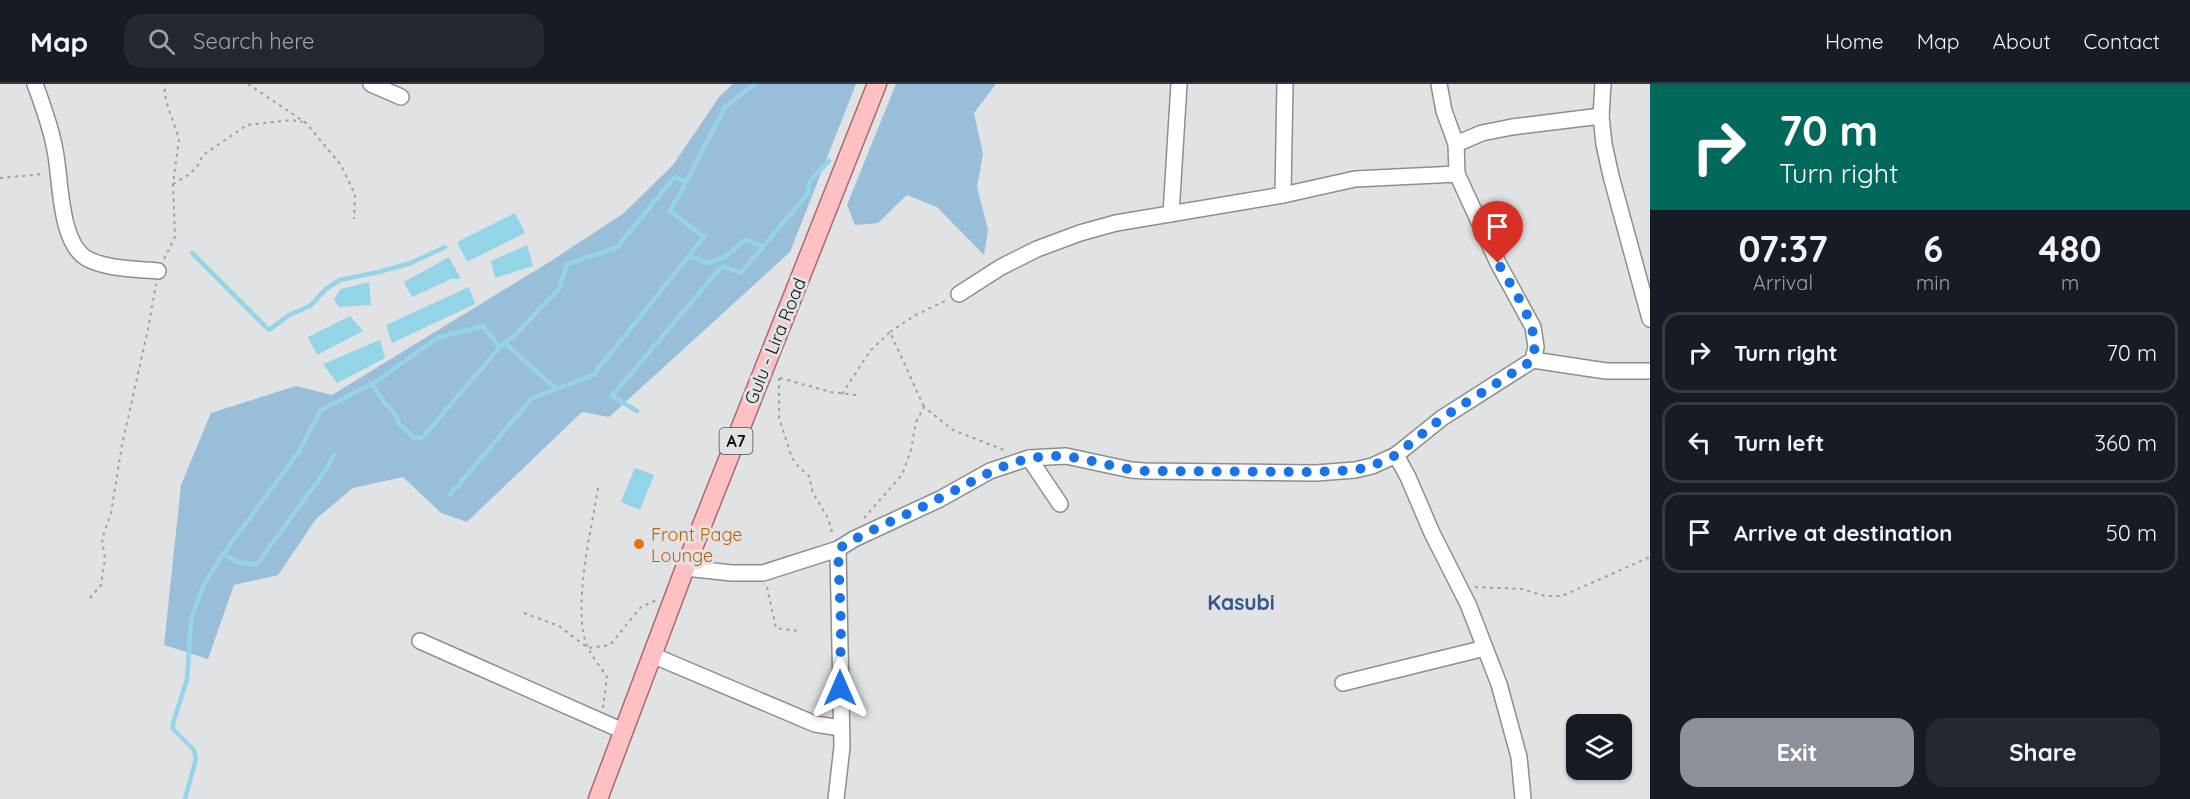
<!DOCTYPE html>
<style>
:root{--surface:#171b24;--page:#242831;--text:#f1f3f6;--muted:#9ea1a6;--line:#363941;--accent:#8c9099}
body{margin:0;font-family:Quicksand,sans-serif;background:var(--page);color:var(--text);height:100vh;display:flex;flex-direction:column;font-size:22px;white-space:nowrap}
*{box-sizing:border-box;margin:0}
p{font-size:20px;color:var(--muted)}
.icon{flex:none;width:33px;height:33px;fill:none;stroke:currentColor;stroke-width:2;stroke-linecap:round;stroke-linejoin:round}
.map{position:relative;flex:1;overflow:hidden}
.panel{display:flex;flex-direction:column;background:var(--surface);width:540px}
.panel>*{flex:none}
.banner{background:#00695c;color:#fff;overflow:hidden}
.buttons{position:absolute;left:1566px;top:630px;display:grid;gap:12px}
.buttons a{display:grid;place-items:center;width:66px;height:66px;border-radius:12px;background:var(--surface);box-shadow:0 2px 4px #0004;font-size:30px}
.pin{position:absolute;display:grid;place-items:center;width:51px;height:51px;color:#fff;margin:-62px -26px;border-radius:50% 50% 50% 0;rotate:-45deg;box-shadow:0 0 6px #0007}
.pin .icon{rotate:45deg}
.me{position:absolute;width:66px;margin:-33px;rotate:0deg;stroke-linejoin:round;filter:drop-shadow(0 0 4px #0008)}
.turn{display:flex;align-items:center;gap:21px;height:126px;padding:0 30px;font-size:27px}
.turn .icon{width:78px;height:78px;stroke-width:2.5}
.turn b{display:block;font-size:42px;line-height:51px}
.eta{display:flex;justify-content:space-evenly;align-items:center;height:102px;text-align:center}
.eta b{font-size:36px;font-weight:700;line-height:42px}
.button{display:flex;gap:12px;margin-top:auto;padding:12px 30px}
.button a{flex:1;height:69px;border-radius:18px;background:var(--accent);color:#fff;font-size:24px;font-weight:700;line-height:69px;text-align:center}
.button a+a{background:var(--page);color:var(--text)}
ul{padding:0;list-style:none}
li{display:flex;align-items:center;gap:18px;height:81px;margin:0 12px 9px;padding:0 18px;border:3px solid var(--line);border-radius:18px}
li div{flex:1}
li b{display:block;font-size:22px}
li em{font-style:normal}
header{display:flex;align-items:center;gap:36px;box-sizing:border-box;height:84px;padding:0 30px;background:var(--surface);border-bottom:2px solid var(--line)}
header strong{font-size:28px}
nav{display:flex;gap:33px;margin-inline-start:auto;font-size:21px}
.search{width:420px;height:54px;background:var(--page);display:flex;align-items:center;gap:15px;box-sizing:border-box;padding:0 21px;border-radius:18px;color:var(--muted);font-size:22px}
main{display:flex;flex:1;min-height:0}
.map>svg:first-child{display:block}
</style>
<header>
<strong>Map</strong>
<div class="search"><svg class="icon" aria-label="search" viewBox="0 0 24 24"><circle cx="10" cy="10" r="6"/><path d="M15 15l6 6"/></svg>Search here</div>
<nav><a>Home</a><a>Map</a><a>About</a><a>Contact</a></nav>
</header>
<main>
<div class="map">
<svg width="1650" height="715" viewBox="0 0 1650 715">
<rect width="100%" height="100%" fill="#e0e2e3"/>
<g fill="#99beda">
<polygon points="733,0 856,0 790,168 609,333 582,328 467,438 441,429 403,393 353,404 316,435 278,491 234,501 208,575 164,561 181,401 211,329 296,302 332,311 551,177 624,129 673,81 719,13"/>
<polygon points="896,0 996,0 974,29 983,70 977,103 988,146 984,171 937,123 907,111 878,139 855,141 847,121"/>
</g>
<g fill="#94d4e7">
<polygon points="515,129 525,149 467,178 457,158"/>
<polygon points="527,161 533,182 495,194 491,177"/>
<polygon points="449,173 461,195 451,195 412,213 404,198"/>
<polygon points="369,198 371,221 339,223 334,215 341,205"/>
<polygon points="469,203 475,220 392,259 386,241"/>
<polygon points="350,232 363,247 317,271 308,253"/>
<polygon points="380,256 385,274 337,299 323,280"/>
<polygon points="635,384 654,391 640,426 621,418"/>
</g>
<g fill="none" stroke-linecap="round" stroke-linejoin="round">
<g stroke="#94d4e7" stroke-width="4.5">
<polyline points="192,169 269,246 289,231 310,222 326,205 340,196 379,188 411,179 445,163"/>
<polyline points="689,171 706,179 724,174 745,156 763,163"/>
<polyline points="505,259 556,305"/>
<polyline points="372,300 385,319 395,330 400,341 415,354 422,354 500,263"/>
<polyline points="637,327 612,312 722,182 741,189 808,109 809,98 829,77"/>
<polyline points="450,411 532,314 593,291 704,153 670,127 686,98"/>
<polyline points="223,470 239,479 257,480 323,390 334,371"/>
<polyline points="185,715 196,675 194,666 173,645 173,639 187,596 191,535 204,500 223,470 298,369 321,326 377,297 437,254 483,242 500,263 515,251 559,205 567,180 616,164 675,93 686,98 725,23 755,0"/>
</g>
<g stroke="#8c8e90" stroke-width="18">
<g id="minor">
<path d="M35 0C43 22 51 43 55 66 61 95 59 157 86 174 104 185 137 185 158 187"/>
<polyline points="371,0 401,13"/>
<polyline points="1439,0 1444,27 1456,60 1457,90"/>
<polyline points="1603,0 1601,32 1604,60 1611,92 1650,235"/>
<polyline points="1456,60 1482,49 1512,43 1601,32"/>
<polyline points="1283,111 1285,0"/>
<polyline points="1171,130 1179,0"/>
<polyline points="959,210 1001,183 1037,165 1080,149 1116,139 1283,111 1355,95 1457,90 1498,179 1533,243 1536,263 1533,276"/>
<polyline points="1396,371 1408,393 1432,449 1468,520 1499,600 1519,673 1523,715"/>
<polyline points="1029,374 1060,420"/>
<polyline points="685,484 732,489 763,489 838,465 854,455 940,415 990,387 1029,374 1066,372 1131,386 1145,387 1316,389 1355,386 1372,382 1396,371 1442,334 1533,276 1606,287 1650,287"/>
<polyline points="420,557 623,647"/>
<polyline points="652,571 815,640 841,644"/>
<polyline points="1343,599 1485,564"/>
<polyline points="836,715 842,663 838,465"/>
</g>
</g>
<g stroke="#aa686c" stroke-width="21">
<polyline id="major" points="598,715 685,484 877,0"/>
</g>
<g stroke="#9e9fa0" stroke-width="2" stroke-dasharray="3 4.5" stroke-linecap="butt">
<polyline points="248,0 306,39 341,81 355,111 354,135"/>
<polyline points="0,94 44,90"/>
<polyline points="173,100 190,90 198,81 203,71 247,41 291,36 303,38"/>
<polyline points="164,175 175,153 173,100 179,55 166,17 164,0"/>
<polyline points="890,248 914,232 945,217"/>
<polyline points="779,294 779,334 792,374 799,383 809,392 813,409 828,434 833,451"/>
<polyline points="780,294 831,308 856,311"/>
<polyline points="842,310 870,267 890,248 924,323"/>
<path d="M598 404C592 444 570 530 589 566 594 575 601 584 607 593L603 624"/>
<polyline points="864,434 902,391 911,366 916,338 924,323 953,346 1004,366"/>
<polyline points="767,503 776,544 798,547"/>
<polyline points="1475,503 1522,505 1545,512 1562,512 1650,473"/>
<polyline points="90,514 101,501 105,475 102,455 111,429 122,361 148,245 156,200"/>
<polyline points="524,529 559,542 588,564 610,561 641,523 657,516"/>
</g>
<use href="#minor" stroke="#fff" stroke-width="15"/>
<use href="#major" stroke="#fdc1c4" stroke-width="18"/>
</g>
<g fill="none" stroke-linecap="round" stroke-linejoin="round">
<path stroke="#1a73e8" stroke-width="10" stroke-dasharray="0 18" d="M840 604 841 540 838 465C870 445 906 432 940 414 977 396 1008 374 1050 372 1083 371 1113 385 1145 387L1316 388 1355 386 1372 382 1396 371 1442 334 1533 276C1541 241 1514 208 1498 179"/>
</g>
<circle fill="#e8710a" stroke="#e0e2e3" stroke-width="2" cx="639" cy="460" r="6"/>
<g text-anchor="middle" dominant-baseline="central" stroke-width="6" stroke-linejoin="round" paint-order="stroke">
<rect fill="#e0e2e3" stroke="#4f5051" stroke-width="1.5" x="719.5" y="344" width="33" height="26" rx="4.5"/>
<g font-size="16" font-weight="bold" fill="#111112">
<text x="736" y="357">A7</text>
</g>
<g font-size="18" fill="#111112" stroke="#e0e2e3">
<text transform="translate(775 257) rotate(-68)">Gulu - Lira Road</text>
</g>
<g font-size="18" fill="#c56008" stroke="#e0e2e3" text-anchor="start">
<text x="651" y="450">Front Page<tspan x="651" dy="21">Lounge</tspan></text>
</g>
<g font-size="21" font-weight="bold" fill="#34568e" stroke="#e0e2e3">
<text x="1241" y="518">Kasubi</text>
</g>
</g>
</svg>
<div class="buttons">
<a><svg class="icon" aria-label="layers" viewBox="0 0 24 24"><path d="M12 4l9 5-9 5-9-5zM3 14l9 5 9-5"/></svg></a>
</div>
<div class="pin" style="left:1498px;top:179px;background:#d93025"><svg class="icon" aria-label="arrive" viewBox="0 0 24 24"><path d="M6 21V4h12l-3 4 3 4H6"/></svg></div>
<svg class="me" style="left:840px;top:604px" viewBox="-20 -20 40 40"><path d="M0-17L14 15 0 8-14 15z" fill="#1a73e8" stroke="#fff" stroke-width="4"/></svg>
</div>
<section class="panel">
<div class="banner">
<div class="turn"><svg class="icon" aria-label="right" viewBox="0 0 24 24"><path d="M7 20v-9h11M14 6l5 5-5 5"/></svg><div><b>70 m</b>Turn right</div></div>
</div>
<div class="eta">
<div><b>07:37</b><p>Arrival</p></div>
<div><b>6</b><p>min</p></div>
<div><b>480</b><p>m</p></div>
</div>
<ul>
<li><svg class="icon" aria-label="right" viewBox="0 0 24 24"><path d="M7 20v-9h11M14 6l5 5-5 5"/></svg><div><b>Turn right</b></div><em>70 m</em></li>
<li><svg class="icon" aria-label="left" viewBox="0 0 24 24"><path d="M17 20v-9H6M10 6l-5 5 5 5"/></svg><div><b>Turn left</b></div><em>360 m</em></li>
<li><svg class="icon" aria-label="arrive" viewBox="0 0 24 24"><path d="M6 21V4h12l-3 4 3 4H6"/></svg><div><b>Arrive at destination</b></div><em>50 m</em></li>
</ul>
<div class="button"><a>Exit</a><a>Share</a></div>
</section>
</main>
